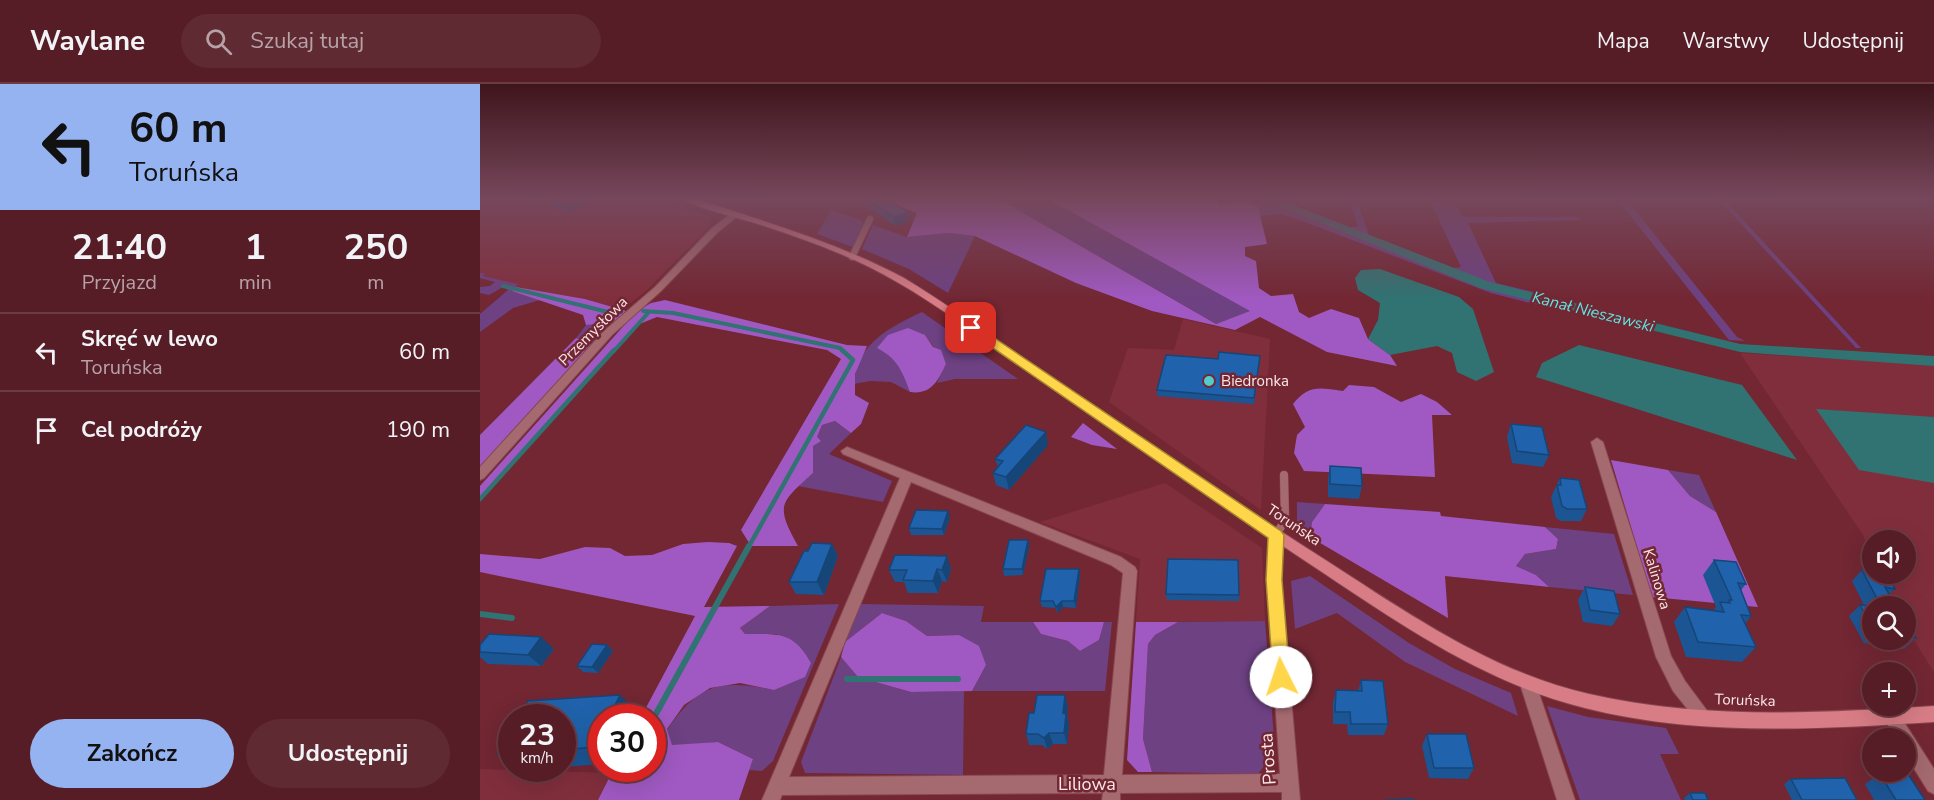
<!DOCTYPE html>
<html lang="pl">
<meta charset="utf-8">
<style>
:root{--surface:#561d26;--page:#5f2a32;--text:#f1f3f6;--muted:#b6a2a7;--line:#6c3b43;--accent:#95b2f1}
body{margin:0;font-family:"Nunito Sans",sans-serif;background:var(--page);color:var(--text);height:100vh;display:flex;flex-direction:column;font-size:22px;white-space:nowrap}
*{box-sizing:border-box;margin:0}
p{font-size:20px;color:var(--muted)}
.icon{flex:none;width:33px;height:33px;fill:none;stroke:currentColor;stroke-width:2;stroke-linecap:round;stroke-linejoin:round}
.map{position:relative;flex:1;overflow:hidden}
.side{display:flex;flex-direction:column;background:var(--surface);width:480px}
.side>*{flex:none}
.guide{background:#95b2f1;color:#111;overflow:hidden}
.fabs{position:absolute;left:1382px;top:446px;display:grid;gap:12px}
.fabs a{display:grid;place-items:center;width:54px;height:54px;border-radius:50%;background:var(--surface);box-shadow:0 6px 24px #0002,0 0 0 2px var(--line);font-size:30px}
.speed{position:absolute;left:18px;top:620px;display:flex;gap:12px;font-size:30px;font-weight:700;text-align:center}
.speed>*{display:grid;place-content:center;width:78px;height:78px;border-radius:50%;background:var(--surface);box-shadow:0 6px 24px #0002,0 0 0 2px var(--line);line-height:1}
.speed small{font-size:15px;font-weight:400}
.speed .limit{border:9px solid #d22;background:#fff;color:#111}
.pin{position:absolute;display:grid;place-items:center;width:51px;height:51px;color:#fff;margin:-26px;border-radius:12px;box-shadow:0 3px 9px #0006}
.me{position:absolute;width:66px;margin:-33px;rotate:356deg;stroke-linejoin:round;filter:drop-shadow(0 0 4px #0008)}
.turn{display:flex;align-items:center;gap:21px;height:126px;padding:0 30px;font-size:27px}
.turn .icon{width:78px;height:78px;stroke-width:2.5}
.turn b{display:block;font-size:42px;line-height:51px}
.eta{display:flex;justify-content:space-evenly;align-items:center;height:102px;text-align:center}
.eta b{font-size:36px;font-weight:700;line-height:42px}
.button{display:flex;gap:12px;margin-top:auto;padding:12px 30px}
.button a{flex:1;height:69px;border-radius:36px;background:var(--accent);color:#111;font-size:24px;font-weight:700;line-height:69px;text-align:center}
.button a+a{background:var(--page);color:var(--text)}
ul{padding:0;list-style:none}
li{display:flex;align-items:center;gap:18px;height:78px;padding:0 30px;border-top:2px solid var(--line)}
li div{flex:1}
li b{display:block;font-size:22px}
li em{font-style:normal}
header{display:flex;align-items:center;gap:36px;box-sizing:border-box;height:84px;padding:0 30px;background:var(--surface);border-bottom:2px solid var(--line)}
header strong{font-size:28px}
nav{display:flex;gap:33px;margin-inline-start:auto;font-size:21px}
.search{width:420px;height:54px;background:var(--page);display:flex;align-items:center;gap:15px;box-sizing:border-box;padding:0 21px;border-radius:33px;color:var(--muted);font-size:22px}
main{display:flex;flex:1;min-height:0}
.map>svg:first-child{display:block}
</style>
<header>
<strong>Waylane</strong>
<div class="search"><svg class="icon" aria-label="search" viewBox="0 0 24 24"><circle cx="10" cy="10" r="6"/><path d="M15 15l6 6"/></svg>Szukaj tutaj</div>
<nav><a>Mapa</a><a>Warstwy</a><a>Udostępnij</a></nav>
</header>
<main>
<section class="side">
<div class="guide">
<div class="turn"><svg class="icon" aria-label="left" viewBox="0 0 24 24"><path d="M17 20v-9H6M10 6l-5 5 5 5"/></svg><div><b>60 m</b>Toruńska</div></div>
</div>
<div class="eta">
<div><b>21:40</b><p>Przyjazd</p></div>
<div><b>1</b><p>min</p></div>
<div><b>250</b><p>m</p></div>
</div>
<ul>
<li><svg class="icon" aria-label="left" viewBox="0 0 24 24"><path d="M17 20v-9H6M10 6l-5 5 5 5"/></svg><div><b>Skręć w lewo</b><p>Toruńska</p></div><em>60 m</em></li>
<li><svg class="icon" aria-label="arrive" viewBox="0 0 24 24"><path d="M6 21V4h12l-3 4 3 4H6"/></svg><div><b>Cel podróży</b></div><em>190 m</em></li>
</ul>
<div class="button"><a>Zakończ</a><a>Udostępnij</a></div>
</section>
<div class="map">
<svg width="1454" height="716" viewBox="0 0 1454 716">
<rect width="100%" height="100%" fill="#722733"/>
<g fill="#812e3c">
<polygon points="7,115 181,115 231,133 230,142 167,206 142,226 105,215 36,203 38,201 2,192 4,189 0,189 0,120"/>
<polygon points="703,235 790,255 781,426 629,318 648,264 694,266"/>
<polygon points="1260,269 1454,281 1454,588 1425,542 1425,522 1413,522 1397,489 1425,489 1425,456 1392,456 1392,475 1383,451"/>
<polygon points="685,399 782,464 785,537 656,538 660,475 560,438"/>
<polygon points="0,685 131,689 118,716 0,716"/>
</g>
<g fill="#6d4182">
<polygon points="519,115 568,115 771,227 736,240"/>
<polygon points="736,115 798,115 869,144 878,142 869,115 877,115 889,152 974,184 981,183 949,115 973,115 983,133 1099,133 1101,136 988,139 1016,199 1062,210 1058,221 1011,209 817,135 799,130 780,132 777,123 761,117 740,121"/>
<polygon points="1137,115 1146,115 1257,253 1265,257 1249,256"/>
<polygon points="1238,115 1244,115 1381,264 1376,264"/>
<polygon points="351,126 381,136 384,140 373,163 337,150"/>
<polygon points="393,141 427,153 468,149 495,152 468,209 429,185 382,165"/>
<polygon points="0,189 5,189 3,192 38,200 33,207 60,216 33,224 0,248 0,230 28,206 23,203 9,211 0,209 0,203 10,202 15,198 0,194"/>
<path d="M442 228 538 295H475L457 299 466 280 445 251 412 271 424 290 430 308 411 298 390 297 374 300C376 260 410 243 442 228Z"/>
<polygon points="135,239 110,265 109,258 96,254 106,241"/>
<polygon points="355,337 371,349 349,370 412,397 403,418 318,402 333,389 333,362 342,341"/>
<polygon points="1188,386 1219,391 1236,428 1210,412"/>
<polygon points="817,418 845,420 832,438 830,453 817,447"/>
<polygon points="1065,443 1134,450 1153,511 1069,503 1056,491 1036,482 1045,470 1076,465 1078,455"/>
<polygon points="830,492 929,559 975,585 1031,609 1038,632 925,578 857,529 815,545 811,497"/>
<path d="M359 520 293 677 282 687 269 686 273 675 238 658 192 662 187 646C219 599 240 595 294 606L297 550H265L260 544 290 522Z"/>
<polygon points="381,520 504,522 501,538 553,538 561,550 588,557 600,567 619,556 624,538 632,538 625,607 492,607 506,581 479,551 447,552 426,537 402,529 365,558"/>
<polygon points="785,537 795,668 778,690 672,688 663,655 668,560 675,551 698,538"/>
<polygon points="361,573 378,593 431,608 484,607 483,691 325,689 321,678"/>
<polygon points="1067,622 1108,633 1186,644 1199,670 1180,670 1201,716 1100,716"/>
</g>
<g fill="#a059c2">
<polygon points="402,115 519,115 736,240 770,227 568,115 736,115 740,121 761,117 778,123 787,160 765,163 765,172 776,177 779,204 791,212 813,210 819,228 829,234 851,225 879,234 888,255 910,271 917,282 847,268 780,233 755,246 672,227 596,199 495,152 468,149 427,153 437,129"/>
<polygon points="36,203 105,215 146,227 135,239 106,241 103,231 32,207"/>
<path d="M185 216 367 261 387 262 375 290V311L389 319 381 340 371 349 355 337 342 341 337 353 341 357 333 362V389C300 419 295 421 318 462H271L261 446 361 275 347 266 177 233 157 241 0 415V402L157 227 171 219Z"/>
<path d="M428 244 445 251 453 263 461 266 466 280C458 297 451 311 430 308 422 287 418 275 397 264L408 251Z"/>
<polygon points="96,254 109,258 110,265 0,385 0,351"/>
<path d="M869 301 894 303 921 318 941 310 957 318 972 331H952L955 393 824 387 814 369 817 351 825 343 813 320C829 300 839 304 863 307Z"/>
<polygon points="603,339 637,365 612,361 591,353"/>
<polygon points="1131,376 1188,386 1210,412 1236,428 1278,523 1172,513"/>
<polygon points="845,420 960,428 961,432 1065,443 1078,455 1076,465 1045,470 1036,482 1056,491 1069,503 965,492 968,534 830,453 832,438"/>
<path d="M228 458 249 459 257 462 224 523 290 522 260 544 265 550C299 550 313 547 331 579L325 593 294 606 260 599 230 604 204 621 187 645 192 661 238 658 273 675 259 716H118L134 684H172V633H161L215 532 0 488V470L60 475 105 463 130 464 145 472 172 471 203 460Z"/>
<polygon points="402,529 426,537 447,552 479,551 499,562 506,581 492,607 431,608 378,593 361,573 365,558"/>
<polygon points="553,538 624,538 619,556 600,567 588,557 561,550"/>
<polygon points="656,538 698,538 675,551 668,560 663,655 672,688 658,688 647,676"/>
</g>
<g fill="#307372">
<polygon points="900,185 979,213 993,225 1014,288 996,297 977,288 972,269 957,262 910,271 888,255 898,236 900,219 878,206 875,194 881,186"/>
<polygon points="1099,261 1262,301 1317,376 1056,293 1062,279"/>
<polygon points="1336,325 1454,333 1454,399 1379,386"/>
</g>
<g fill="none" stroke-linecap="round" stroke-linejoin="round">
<g stroke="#307372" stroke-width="4">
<polyline points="23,202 128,228 141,228"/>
<polyline points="163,227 193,229 360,264 364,268"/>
<polyline points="133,268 169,228"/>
</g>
<g stroke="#307372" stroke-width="4.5">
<polyline points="0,415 134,266"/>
<polyline points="268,464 373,276 362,266"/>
</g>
<g stroke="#307372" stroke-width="6">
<polyline points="0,530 32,534"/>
<polyline points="367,595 478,595"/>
<polyline points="172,637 269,462"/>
</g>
<polygon fill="#307372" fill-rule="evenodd" points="782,115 798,115 1010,198 1260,260 1454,272 1454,282 1260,268 1000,204"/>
<g stroke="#884650" stroke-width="8">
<polyline id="service-far1" points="372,173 390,135"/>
</g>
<g stroke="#884650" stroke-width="9">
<polyline id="service" points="796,451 805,436 804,391"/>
</g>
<g stroke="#884650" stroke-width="2">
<g id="minor">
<polygon points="252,129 259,131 238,148 181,207 132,251 4,394 0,396 0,383 124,247 175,203 232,144"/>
<polygon points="1117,354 1123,358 1191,572 1205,597 1231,632 1229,637 1223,640 1217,637 1193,607 1176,573 1111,358"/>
<path d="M367 363 641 473 655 483 657 487 642 691 800 690 787 496 789 451 791 447 796 446 801 447 803 451 801 496 820 716H802V708L640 709V716H622L623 709 302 711 300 716H282L420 394 363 370 361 367ZM431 398 631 481 643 489 624 691 309 693Z"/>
<polygon points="1048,593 1054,595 1056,600 1095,716 1077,716 1040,600 1042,595"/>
<polygon points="1411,624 1417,627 1454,685 1454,710 1448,707 1425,670 1425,654 1415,654 1403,632 1405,627"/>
</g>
</g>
<g stroke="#884650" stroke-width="2">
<path id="secondary" d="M202 115H215C287 138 358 159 424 194 470 222 514 254 558 285 654 350 750 415 847 477 929 530 1012 588 1109 610 1222 636 1339 629 1454 622V638C1338 645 1219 653 1105 624 1009 600 927 545 845 490 748 426 652 359 556 293 510 261 466 226 417 198 373 172 324 155 275 139 251 132 224 126 202 115Z"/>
</g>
<use href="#service-far1" stroke="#a46a6f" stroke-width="6"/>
<use href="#service" stroke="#a46a6f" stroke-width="8"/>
<use href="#minor" fill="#a46a6f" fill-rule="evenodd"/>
<use href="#secondary" fill="#d87d86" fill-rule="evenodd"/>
</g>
<g fill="#1c5594">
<polygon points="59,115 117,115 89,128 60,117"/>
<polygon points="385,115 428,128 430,136 416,142 388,123"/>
<polygon points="780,272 774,320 677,312 677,306 738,275"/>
<polygon points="1031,340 1069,371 1063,383 1032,379 1027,353"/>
<polygon points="568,361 529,406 516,401 513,389 518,383 515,375"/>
<polygon points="850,382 882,402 879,415 848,413 848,395"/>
<polygon points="1080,394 1107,425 1101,437 1081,437 1076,434 1071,413"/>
<polygon points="470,433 464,451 431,451 429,444"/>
<polygon points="548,456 549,463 543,491 524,492 523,485"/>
<polygon points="352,460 358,472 344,511 316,510 309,498 328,467"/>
<polygon points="1234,476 1266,500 1261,506 1271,532 1265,540 1276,563 1262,578 1206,573 1194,538 1205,523 1234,526 1236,523 1223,491"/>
<polygon points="471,485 467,498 462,497 458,509 428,509 424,498 415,498 409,486"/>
<polygon points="1382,486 1392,489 1415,505 1409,510 1416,522 1392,522 1392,555 1425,555 1425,536 1436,554 1424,565 1384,559 1369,532 1380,521 1384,521 1372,497"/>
<polygon points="600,491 596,524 583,523 578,529 575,524 562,523 560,517"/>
<polygon points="1105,503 1140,530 1132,542 1103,538 1098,516"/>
<polygon points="686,510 759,511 759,517 687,516"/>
<polygon points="0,561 74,565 61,582 8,580 0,573"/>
<polygon points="127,561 133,567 118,589 103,588 97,582"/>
<polygon points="881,596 908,640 904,651 868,651 867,640 853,640 853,618 856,606 878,607"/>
<polygon points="588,622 587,631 589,641 587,660 573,660 567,665 562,661 549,661 546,650 554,629"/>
<polygon points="158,628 122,633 122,680 82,683 82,633"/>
<polygon points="32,646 32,680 17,670"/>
<polygon points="947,650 994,684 988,695 949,694 942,662"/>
<polygon points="37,684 69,684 40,686"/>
<polygon points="1400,690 1445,716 1394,716 1385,700"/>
<polygon points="1311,695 1377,716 1312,716 1304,700"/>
<polygon points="1210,709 1228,716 1205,716 1204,714"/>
</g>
<g fill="#164578">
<polygon points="81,115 117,115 89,128"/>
<polygon points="428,128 430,136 416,142 414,133"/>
<polygon points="566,348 568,361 529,406 526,393"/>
<polygon points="468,427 470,433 464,451 462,445"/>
<polygon points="548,456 549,463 543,491 542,485"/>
<polygon points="352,460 358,472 344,511 337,498"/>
<polygon points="467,472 471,485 467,498 462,486"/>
<polygon points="457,485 462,497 458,509 453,497"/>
<polygon points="599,485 600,491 596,524 594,517"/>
<polygon points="582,517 583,523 578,529 576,523"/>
<polygon points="61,553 74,565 61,582 48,571"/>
<polygon points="127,561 133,567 118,589 112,583"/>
<polygon points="140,611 158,628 155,633 129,633"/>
<polygon points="585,611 588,622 587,631 589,641 587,660 584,649 583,629"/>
<polygon points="569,649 573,660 567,665 564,654"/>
<polygon points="122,650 122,669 115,663"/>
</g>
<g fill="#2063ac" stroke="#164578" stroke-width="1.5">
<polygon points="386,115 407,115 428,128 414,133"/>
<polygon points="739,268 780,272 774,314 677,306 686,271 738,275"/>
<polygon points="1031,340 1062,343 1069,371 1037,367"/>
<polygon points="546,341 566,348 526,393 513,389 523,377 515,375"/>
<polygon points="850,382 881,384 882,402 850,400"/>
<polygon points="1080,394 1099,396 1107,425 1087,425 1082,422 1077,401 1081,401"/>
<polygon points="436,426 468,427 462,445 429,444"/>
<polygon points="529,456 548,456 542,485 523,485"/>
<polygon points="332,459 352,460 337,498 309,498 324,467 328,467"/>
<polygon points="415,471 467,472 462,486 457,485 453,497 423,496 427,486 409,486"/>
<polygon points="688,475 758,476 759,511 686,510"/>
<polygon points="1234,476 1256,478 1266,500 1258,499 1271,532 1261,531 1276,563 1218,558 1205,523 1244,528 1240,518 1250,519 1249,516 1252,516"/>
<polygon points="1391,481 1392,483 1392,489 1407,490 1415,505 1405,503 1416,522 1401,522 1382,486"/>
<polygon points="566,485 599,485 594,517 582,517 576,523 573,517 560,517"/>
<polygon points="1105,503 1134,507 1140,530 1110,526"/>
<polygon points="1380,521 1392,522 1392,543"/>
<polygon points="1425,536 1436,554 1425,553"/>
<polygon points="9,550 61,553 48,571 0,568 0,561"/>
<polygon points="112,560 127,561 112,583 97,582"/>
<polygon points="881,596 903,597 908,640 871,640 870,628 855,628 856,606 882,607"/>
<polygon points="140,611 129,633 122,633 122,650 115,663 82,666 82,633 39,633 48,617"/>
<polygon points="557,611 585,611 583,629 586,630 584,649 569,649 564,654 558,650 546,650 549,629 554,629"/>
<polygon points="32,646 32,669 17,670"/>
<polygon points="947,650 986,650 994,684 954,684"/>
<polygon points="1400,690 1428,690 1445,716 1416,716"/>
<polygon points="1365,694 1377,716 1322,716 1311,695"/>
<polygon points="1210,709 1225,709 1228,716 1213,716"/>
<polygon points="933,715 934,716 905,716"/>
</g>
<linearGradient id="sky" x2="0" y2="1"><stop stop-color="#3f151c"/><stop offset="0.53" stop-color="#76475b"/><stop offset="1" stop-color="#76475b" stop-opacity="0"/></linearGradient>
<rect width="1454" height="216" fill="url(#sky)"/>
<polygon fill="#ffd54a" stroke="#a68a30" stroke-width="1.5" points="487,241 495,241 801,447 804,451 802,496 810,593 808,599 801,601 795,599 793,593 786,496 788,454 487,246"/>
<circle fill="#53cdcb" stroke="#722733" stroke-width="2" cx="729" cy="297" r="6"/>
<g text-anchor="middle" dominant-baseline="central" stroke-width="5" stroke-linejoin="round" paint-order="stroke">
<g font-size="15" fill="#fae7e8" stroke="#722733">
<text transform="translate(113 247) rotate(-45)">Przemysłowa</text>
<text transform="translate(814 441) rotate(34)">Toruńska</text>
<text transform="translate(1177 495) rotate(73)">Kalinowa</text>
<text transform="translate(1265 616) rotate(2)">Toruńska</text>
</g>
<g font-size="15" fill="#fae7e8" stroke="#722733" text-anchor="start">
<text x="741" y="297">Biedronka</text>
</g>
<g font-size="16" font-style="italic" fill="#5ee7e5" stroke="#722733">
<text transform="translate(1113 228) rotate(14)">Kanał Nieszawski</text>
</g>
<g font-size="18" fill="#fae7e8" stroke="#722733">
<text transform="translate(788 675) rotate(-94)">Prosta</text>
<text x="607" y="700">Liliowa</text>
</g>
</g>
</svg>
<div class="fabs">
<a><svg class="icon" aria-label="sound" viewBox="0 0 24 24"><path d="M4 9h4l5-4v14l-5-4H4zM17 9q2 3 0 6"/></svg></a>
<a><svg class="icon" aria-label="search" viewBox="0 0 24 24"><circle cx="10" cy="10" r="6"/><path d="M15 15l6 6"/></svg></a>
<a>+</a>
<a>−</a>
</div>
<div class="speed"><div>23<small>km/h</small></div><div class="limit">30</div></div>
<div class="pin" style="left:491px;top:244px;background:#d93025"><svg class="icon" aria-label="arrive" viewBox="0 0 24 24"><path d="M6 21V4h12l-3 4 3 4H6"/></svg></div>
<svg class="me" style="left:801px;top:593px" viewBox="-20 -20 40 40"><circle r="19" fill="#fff"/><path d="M0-13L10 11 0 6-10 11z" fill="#ffd54a"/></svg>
</div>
</main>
